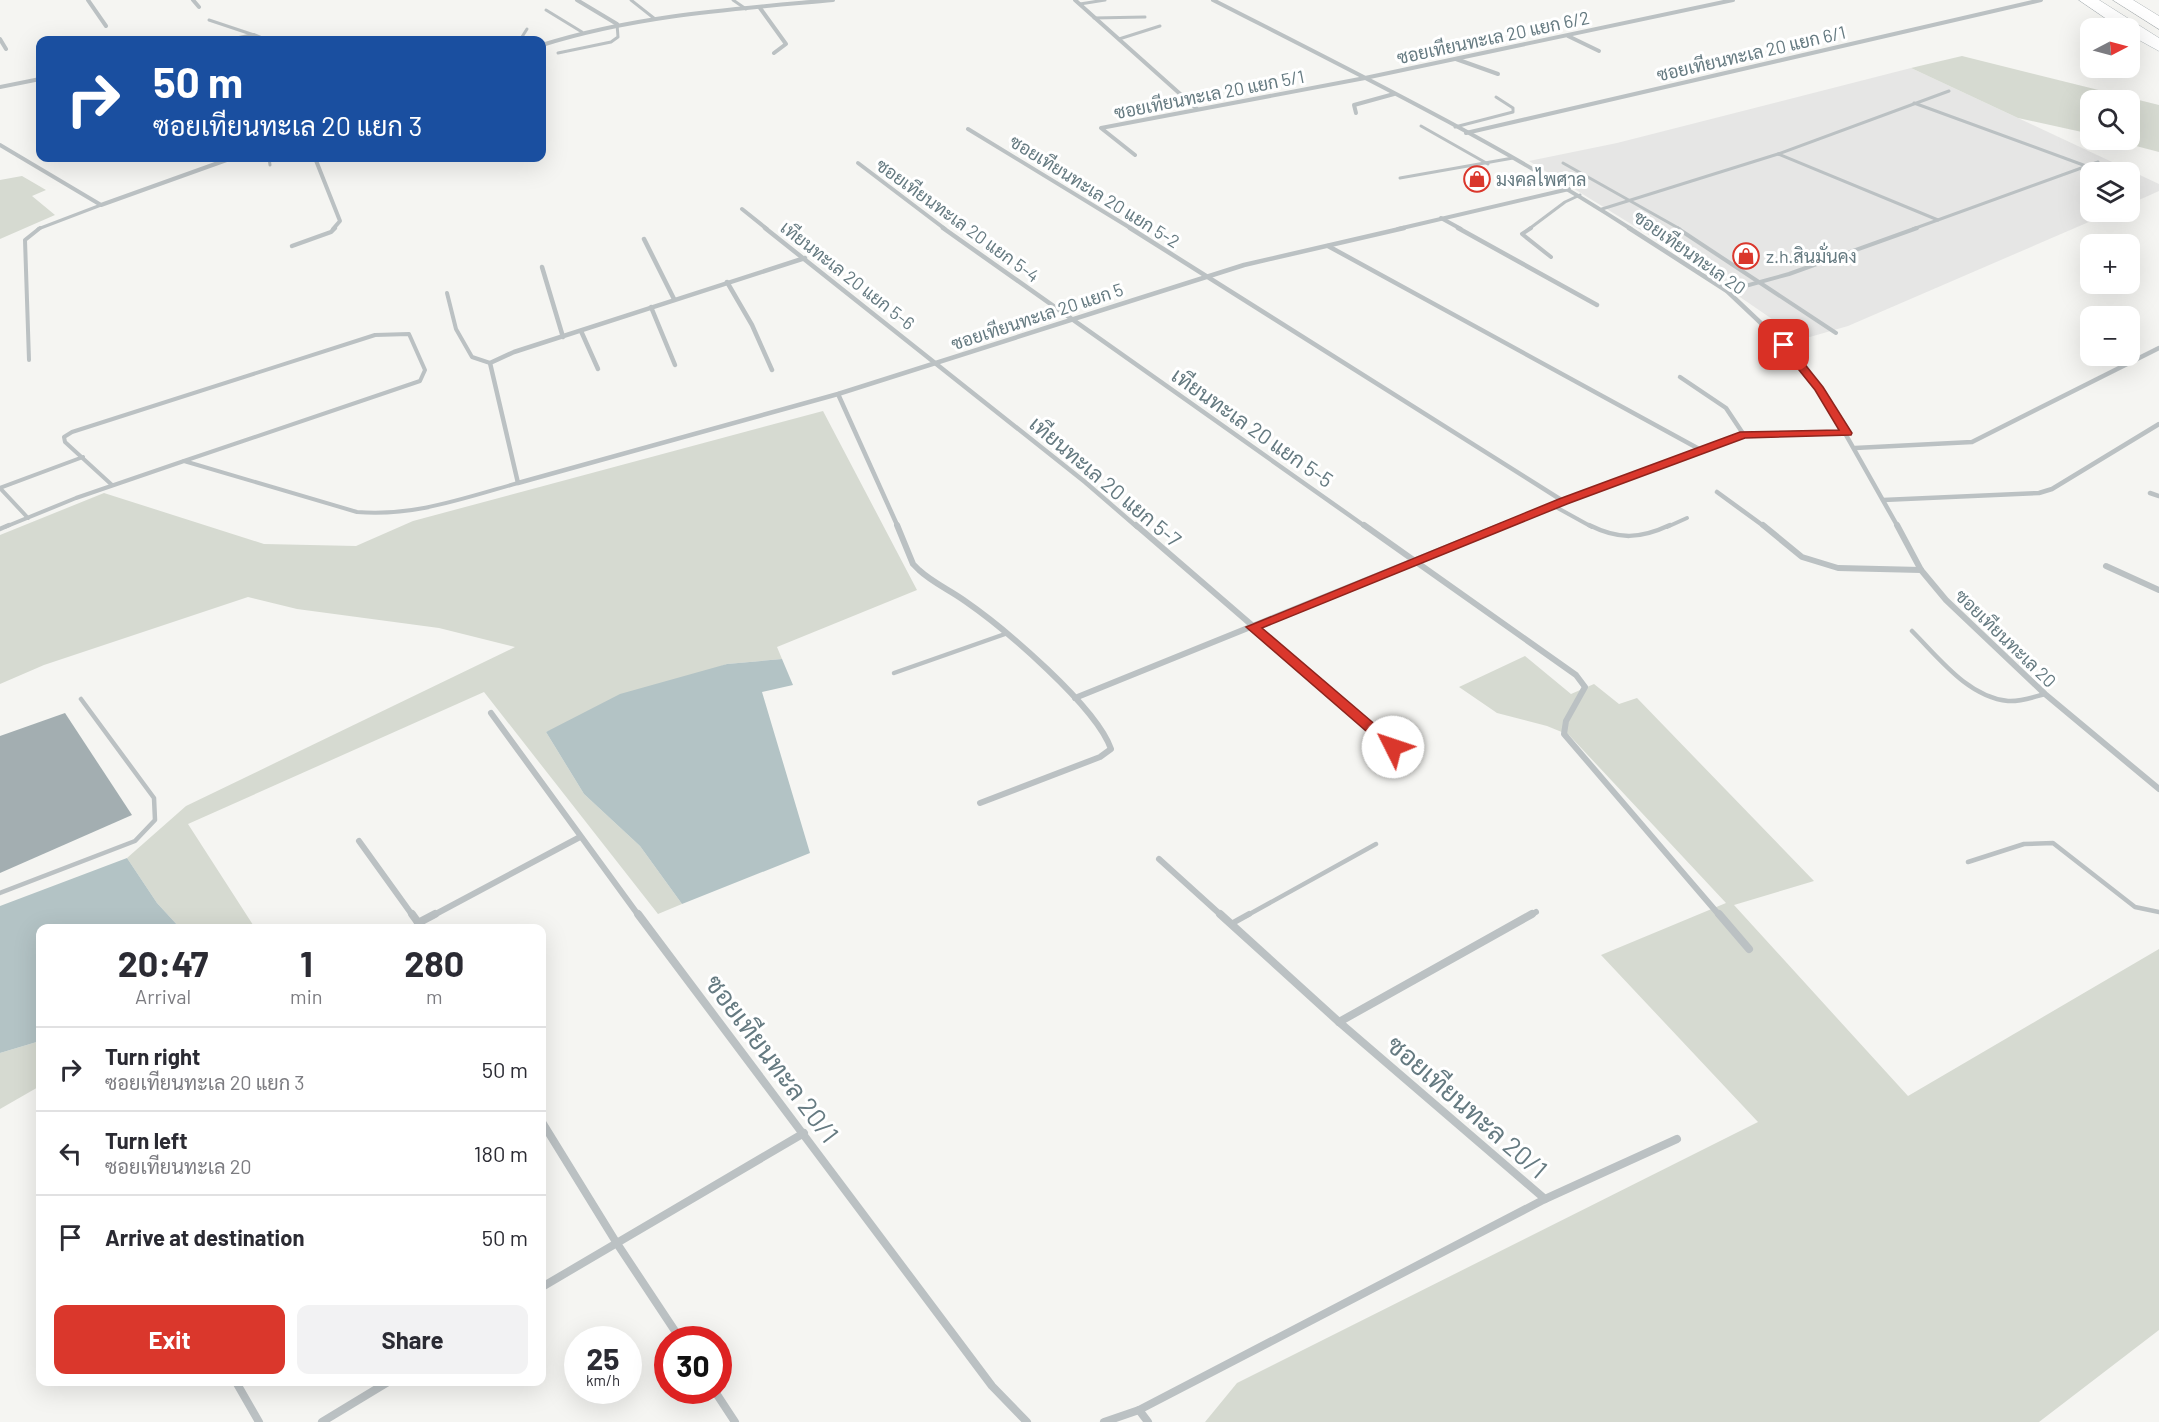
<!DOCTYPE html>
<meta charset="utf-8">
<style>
:root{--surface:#fff;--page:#f2f2f3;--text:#2b2b33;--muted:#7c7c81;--line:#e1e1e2;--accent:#da372c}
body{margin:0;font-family:Barlow,Sarabun,sans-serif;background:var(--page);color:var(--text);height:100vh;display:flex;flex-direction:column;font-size:22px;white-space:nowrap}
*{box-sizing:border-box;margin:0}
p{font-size:20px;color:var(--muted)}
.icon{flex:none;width:33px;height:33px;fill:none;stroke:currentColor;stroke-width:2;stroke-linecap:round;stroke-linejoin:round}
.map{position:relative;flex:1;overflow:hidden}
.drawer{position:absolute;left:36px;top:924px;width:510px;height:462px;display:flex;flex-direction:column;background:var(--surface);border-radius:12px;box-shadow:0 6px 24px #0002}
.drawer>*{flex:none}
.banner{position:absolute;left:36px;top:36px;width:510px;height:126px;border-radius:12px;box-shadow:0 6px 24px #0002;background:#1a4fa0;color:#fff;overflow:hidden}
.needle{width:39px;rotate:84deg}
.tools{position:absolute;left:2080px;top:18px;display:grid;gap:12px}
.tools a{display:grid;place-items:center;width:60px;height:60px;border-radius:12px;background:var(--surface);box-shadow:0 6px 24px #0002;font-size:30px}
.speed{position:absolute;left:564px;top:1326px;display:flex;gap:12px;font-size:30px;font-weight:700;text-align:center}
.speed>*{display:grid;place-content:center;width:78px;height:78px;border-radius:50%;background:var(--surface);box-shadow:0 6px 24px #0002;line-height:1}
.speed small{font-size:15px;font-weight:400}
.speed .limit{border:9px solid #d22;background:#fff;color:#111}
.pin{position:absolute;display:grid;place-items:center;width:51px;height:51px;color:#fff;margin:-26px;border-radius:12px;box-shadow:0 3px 9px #0006}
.me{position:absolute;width:66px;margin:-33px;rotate:311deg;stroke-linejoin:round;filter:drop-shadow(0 0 4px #0008)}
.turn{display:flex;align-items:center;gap:21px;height:126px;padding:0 18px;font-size:27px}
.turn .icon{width:78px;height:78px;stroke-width:2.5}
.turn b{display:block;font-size:42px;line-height:51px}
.eta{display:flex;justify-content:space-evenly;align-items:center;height:102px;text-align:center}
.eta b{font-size:36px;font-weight:700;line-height:42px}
.cta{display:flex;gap:12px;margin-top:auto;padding:12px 18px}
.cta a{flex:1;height:69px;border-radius:12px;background:var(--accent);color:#fff;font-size:24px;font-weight:700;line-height:69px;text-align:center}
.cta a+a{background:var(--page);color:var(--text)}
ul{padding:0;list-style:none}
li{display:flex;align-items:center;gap:18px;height:84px;padding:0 18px;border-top:2px solid var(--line)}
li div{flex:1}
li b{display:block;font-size:22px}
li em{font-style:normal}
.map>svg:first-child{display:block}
</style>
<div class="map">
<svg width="2159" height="1422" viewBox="0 0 2159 1422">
<rect width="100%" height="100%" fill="#f5f5f2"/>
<polygon fill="#e6e6e5" points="1911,68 2159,184 2159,191 2130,204 2130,172 2091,172 2091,212 2112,212 1848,326 1796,341 1785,328 1657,240 1529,161 1617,143"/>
<g fill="#d6dad1">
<polygon points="1962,56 2159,105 2159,152 2113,140 2130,140 2130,100 2091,100 2091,134 2018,118 1911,68"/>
<polygon points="22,176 46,190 32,196 55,215 0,239 0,180"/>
<polygon points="823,411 917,590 777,647 782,659 727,664 546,732 584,794 640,846 682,904 658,914 484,692 188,824 255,928 180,928 157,903 127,858 186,806 515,647 439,628 297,609 248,597 44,665 0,684 0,535 104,493 264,544 356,546 413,521"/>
<polygon points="1525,656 1571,694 1594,684 1619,704 1637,698 1814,881 1734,905 1908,1096 2159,949 2159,1330 2039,1422 1205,1422 1237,1383 1758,1122 1601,955 1726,903 1569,735 1547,726 1497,713 1459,687"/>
<polygon points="40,1041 40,1086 0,1109 0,1053"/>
</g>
<g fill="#b3c3c5">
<polygon points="782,659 793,685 762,692 810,853 682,904 640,846 584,794 546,732 620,694 727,664"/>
<polygon points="127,858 157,903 180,928 40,928 40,1041 0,1053 0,906"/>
</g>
<polygon fill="#a3aeb1" points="65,713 132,815 0,873 0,736"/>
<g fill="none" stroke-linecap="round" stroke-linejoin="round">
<g stroke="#b0b7ba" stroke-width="1">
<polygon id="secondary" points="2079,0 2099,0 2159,38 2159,51 2130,35 2130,28 2120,28"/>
</g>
<g stroke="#b1b6b8" stroke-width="1">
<polygon id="highway" points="2113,0 2133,0 2159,16 2159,29"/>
</g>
<g stroke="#bbc1c3" stroke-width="3">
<polyline points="631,0 655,19"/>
<polyline points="733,0 746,9"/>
<polyline points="1080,4 1105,0"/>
<polyline points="546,10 582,32"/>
<polyline points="1094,18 1145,17"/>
<polyline points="209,20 254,35"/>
<polyline points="1119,39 1160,26"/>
<polyline points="520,40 527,29"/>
<polyline points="558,53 611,42 618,37 617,24"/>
<polyline points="1914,103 2086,166"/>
<polyline points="1421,126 1488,164"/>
<polyline points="1455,127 1513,112 1513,108 1496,97"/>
<polyline points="1778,154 1938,220"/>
<polyline points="269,158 270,165"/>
<polyline points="1563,163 1680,229"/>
<polyline points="1400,178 1513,158"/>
<polyline points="1602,209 1778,154 1949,91"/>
<polyline points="38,229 101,205"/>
<polyline points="1529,229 1565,202 1580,195"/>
<polyline points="1913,229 2098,162"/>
</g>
<g stroke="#bbc1c3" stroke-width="4">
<polyline points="1531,228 1522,234 1551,257"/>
<polyline points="1677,228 1836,333"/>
<polyline points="1727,291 1789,274 1917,228"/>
<polyline points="447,293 456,329 472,357 490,363"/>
<polyline points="29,360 25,240 40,228"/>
<polyline points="112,485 65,442 64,437 72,432 375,335 409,334 425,370 420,381 184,461"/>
<polyline points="0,488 83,457"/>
<polyline points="0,488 28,518"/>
<polyline points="1554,506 1592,527"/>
<path d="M5 527 76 498 184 461 357 512C413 517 464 498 518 483"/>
<polyline points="1667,527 1687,518"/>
</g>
<g stroke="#bbc1c3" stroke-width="4.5">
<path d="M1589 525C1619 540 1640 539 1670 525"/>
<polyline points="0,529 9,525"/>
<path d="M1912 631C1939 658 1968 697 2008 701 2021 702 2033 697 2045 694"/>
<polyline points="894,673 1005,634"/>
<polyline points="1968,862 2024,844 2053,843 2135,907 2159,912"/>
<polyline points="0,893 135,841 155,820 154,798 81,699"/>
<polyline points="1246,916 1376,844"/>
</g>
<polyline stroke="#bbc1c3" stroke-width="6" points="1231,924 1249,914"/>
<g stroke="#bbc1c3" stroke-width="4">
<polyline points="88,0 106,26"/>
<polyline points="193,0 199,7"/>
<polyline points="577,0 617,24"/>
<polyline points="1075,0 1197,109"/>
<path d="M1213 0C1354 72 1498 143 1631 229"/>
<polyline points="760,8 786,44 774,53"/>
<polyline points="1568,36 1599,51"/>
<polyline points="0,39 6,49"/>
<polyline points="229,40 254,35 266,40"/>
<path d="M542 45C637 15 734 9 833 0"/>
<polyline points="1456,59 1498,74"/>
<polyline points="0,87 40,79"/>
<polyline points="1356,113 1354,105 1394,94"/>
<polyline points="968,129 1132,229"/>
<polyline points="1466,133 2041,0"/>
<polyline points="0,145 101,205 232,158"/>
<polyline points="1135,155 1101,128 1365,78 1733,0"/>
<polyline points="315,158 340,221 333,229"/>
<polyline points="858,163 945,229"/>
<polyline points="742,209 767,229"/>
<polyline points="1441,218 1461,229"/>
<polyline points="1398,229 1569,189"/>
</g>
<g stroke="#bbc1c3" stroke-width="4.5">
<polyline points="765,228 1085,482 1137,527"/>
<polyline points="943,228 1366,527"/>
<polyline points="1130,228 1563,501"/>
<polyline points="1458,228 1597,305"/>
<polyline points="1629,228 1727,291 1784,345 1820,389 1898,527"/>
<polyline points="644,239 674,299"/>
<polyline points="292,246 331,232 335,228"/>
<polyline points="1328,246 1701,450"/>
<polyline points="805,258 514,352 490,363 518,483 838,394 1244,265 1404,228"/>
<polyline points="542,267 563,337"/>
<polyline points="727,282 752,325 772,370"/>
<polyline points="651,307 675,365"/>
<polyline points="581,331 598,369"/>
<polyline points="1680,377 1726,408 1744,435"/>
<polyline points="838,394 898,527"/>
<polyline points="1855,448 1972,442 2159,348"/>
<polyline points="1717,492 1765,527"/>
<polyline points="2150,493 2159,496"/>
<polyline points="1883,500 2039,493 2052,489 2159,424"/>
<polyline points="1499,527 1744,435 1847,433"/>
</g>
<g stroke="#bbc1c3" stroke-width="6">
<path d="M897 525 913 564 919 570C933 583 950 590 965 601 1004 628 1096 706 1111 749L1100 757 980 803"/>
<polyline points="1136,525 1393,747"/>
<polyline points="1364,525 1576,675 1585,687 1566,721 1564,734 1720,916"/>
<polyline points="1763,525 1802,557 1838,568 1921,570"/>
<polyline points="1897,525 1921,570 1946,600 2045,694 2159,789"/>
<polyline points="2106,566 2159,590"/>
<polyline points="1075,698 1502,525"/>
<polyline points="491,713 639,916"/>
<polyline points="359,841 413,916"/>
<polyline points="1159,859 1222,916"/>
<polyline points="432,916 580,837"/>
<polyline points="1529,916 1536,912"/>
</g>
<g stroke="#bbc1c3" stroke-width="8">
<polyline points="412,914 422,928"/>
<polyline points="638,914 992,1386 1027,1422"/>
<polyline points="1719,914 1749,949"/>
<polyline points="418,923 435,914"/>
<polyline points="1339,1022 1532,914"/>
<polyline points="542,1122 616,1242 681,1340"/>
<polyline points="1545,1199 1677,1139"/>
<polyline points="542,1287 804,1133"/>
<polyline points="236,1382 259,1422"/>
<polyline points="714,1390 735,1422"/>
<polyline points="322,1422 388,1382"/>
<polyline points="1104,1422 1139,1410"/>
<polyline points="1148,1422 1139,1410 1545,1199 1339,1022 1220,914"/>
</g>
<use href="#secondary" fill="#fff" fill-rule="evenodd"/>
<use href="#highway" fill="#fff" fill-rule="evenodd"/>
</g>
<polygon fill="#da372c" stroke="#8e241d" stroke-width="1.5" points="1784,341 1787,342 1823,387 1852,433 1851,435 1745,438 1567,504 1262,628 1398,744 1398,750 1388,750 1246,627 1559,499 1740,432 1839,430 1815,390 1779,345"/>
<defs>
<g id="shop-ring" transform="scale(1.35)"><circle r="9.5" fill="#fff" stroke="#da372c" stroke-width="1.5"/><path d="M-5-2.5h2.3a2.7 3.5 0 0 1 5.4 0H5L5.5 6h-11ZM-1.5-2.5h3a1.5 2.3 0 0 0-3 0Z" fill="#da372c"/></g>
</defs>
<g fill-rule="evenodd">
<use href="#shop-ring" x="1477" y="179"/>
<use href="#shop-ring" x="1746" y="256"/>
</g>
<g text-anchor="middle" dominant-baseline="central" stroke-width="6" stroke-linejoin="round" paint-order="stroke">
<g font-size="18" fill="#657a81" stroke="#fff">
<text transform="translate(1493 37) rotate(-12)">ซอยเทียนทะเล 20 แยก 6/2</text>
<text transform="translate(1751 53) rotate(-13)">ซอยเทียนทะเล 20 แยก 6/1</text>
<text transform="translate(1209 94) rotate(-11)">ซอยเทียนทะเล 20 แยก 5/1</text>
<text transform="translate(1095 191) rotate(32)">ซอยเทียนทะเล 20 แยก 5-2</text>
<text transform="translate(958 220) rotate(36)">ซอยเทียนทะเล 20 แยก 5-4</text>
<text transform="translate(1690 252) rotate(35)">ซอยเทียนทะเล 20</text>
<text transform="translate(848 275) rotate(38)">เทียนทะเล 20 แยก 5-6</text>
<text transform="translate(1037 316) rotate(-18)">ซอยเทียนทะเล 20 แยก 5</text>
<text transform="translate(2006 638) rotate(44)">ซอยเทียนทะเล 20</text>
</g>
<g font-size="18" fill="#657a81" stroke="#fff" text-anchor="start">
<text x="1496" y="179">มงคลไพศาล</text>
<text x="1766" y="256">z.h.สินมั่นคง</text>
</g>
<g font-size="21" fill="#657a81" stroke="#fff">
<text transform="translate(1253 427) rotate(35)">เทียนทะเล 20 แยก 5-5</text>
<text transform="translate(1106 481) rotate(40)">เทียนทะเล 20 แยก 5-7</text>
</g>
<g font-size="26" fill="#657a81" stroke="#fff">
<text transform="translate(773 1058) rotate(53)">ซอยเทียนทะล 20/1</text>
<text transform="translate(1468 1106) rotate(41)">ซอยเทียนทะล 20/1</text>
</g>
</g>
</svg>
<div class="tools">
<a><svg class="needle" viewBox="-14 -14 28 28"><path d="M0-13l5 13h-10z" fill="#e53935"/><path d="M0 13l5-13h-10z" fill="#7c7c81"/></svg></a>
<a><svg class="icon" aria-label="search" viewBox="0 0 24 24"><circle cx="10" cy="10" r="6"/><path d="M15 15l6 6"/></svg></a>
<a><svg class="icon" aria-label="layers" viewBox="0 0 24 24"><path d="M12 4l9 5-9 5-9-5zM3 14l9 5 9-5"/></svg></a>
<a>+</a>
<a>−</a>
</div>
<div class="speed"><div>25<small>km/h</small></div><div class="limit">30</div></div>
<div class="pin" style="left:1784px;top:345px;background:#d93025"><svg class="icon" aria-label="arrive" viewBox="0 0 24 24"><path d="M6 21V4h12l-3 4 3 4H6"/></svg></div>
<svg class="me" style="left:1393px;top:747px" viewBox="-20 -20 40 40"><circle r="19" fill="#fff"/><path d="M0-13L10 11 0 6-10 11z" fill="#da372c"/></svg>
<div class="banner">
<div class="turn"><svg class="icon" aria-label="right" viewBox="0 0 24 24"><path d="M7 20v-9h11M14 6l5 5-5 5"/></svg><div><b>50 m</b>ซอยเทียนทะเล 20 แยก 3</div></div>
</div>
<section class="drawer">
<div class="eta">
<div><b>20:47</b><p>Arrival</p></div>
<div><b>1</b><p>min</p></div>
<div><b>280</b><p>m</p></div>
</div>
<ul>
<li><svg class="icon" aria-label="right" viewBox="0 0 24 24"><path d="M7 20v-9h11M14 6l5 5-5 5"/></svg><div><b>Turn right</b><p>ซอยเทียนทะเล 20 แยก 3</p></div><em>50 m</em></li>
<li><svg class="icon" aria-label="left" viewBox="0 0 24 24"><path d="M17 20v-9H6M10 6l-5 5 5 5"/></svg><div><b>Turn left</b><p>ซอยเทียนทะเล 20</p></div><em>180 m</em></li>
<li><svg class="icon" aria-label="arrive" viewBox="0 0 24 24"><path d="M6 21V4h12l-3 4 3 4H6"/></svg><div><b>Arrive at destination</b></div><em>50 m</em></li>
</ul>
<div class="cta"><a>Exit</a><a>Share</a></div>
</section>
</div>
